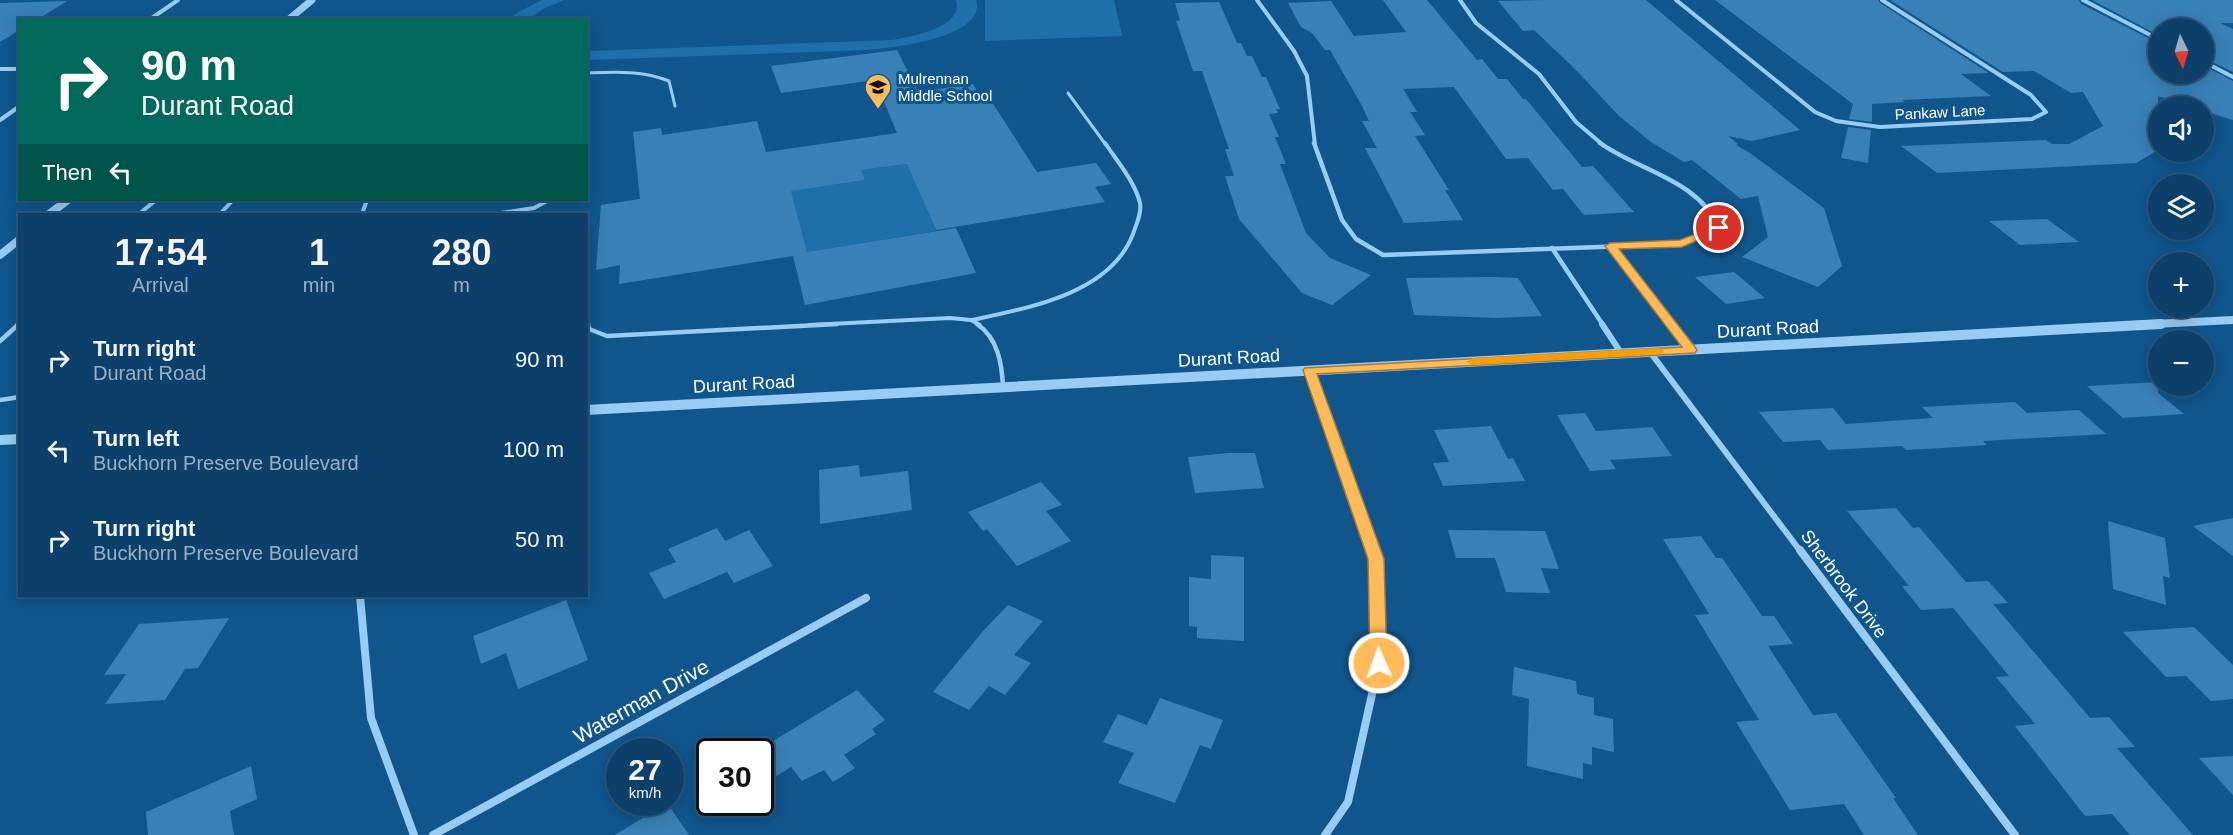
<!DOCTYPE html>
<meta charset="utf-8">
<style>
:root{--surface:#0c406a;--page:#154770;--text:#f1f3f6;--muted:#9aafc1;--line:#2c597e}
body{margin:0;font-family:Arial,sans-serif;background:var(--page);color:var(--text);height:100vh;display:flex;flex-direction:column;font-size:22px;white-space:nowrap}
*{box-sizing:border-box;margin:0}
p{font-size:20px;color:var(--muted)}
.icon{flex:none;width:33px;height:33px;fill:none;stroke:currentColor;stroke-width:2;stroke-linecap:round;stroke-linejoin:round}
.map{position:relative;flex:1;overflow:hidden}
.details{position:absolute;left:18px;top:213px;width:570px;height:384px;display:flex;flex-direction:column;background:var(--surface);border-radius:0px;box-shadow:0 3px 15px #0003,0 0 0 2px var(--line)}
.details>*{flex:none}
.banner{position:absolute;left:18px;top:18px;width:570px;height:183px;border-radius:0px;box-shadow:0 3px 15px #0003,0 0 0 2px var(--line);background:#00695c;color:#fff;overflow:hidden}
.needle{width:39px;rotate:175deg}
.fabs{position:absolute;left:2148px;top:18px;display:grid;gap:12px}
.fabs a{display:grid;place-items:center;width:66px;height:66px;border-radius:50%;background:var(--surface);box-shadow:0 3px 15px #0003,0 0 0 2px var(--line);font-size:30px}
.speed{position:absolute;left:606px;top:738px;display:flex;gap:12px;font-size:30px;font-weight:700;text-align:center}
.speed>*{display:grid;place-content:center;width:78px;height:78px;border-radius:50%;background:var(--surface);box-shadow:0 3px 15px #0003,0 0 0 2px var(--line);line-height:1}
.speed small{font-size:15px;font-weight:400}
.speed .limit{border:3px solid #111;border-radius:9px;background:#fff;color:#111}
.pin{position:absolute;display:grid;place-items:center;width:51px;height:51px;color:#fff;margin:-26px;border:3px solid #fff;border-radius:50%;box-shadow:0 2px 6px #0007}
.me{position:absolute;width:66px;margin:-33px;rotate:358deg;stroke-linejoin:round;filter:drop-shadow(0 0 4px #0008)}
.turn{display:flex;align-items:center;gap:21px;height:126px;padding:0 24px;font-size:27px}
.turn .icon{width:78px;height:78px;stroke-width:2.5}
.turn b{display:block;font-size:42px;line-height:51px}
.then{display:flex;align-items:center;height:57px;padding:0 24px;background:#0003;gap:12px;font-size:22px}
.eta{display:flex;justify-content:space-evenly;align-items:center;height:102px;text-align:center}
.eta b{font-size:36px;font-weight:700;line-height:42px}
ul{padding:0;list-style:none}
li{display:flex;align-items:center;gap:18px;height:90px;padding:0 24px}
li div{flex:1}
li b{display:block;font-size:22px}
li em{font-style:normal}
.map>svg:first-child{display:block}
</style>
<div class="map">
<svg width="2233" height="835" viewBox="0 0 2233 835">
<rect width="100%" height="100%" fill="#10568d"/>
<g fill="#1f6fab">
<polygon points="542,0 564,0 543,9 530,19 510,19 518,12"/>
<path d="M956 0H976C988 38 889 48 867 50L587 60V51L893 40C911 37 965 27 956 0Z"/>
<polygon points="985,0 1114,0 1122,36 985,41"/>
<polygon points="907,164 910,171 916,171 920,192 936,231 807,252 788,181 828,175 832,185 865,180 861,170"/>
</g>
<g fill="#3980b7">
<polygon points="1383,0 1427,0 1477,60 1482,59 1498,79 1507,79 1523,99 1526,99 1582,167 1593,166 1634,212 1585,215 1582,213 1563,189 1553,190 1528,158 1506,159 1454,87 1403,89 1417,112 1410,112 1425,135 1415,136 1449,190 1445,190 1463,220 1404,223 1365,148 1377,148 1362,121 1369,121 1362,106 1330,50 1325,50 1312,33 1301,27 1288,3 1331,1 1354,36 1406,32"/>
<polygon points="1543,0 1646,0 1800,130 1752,141 1728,136 1738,144 1736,145 1750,153 1824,208 1842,266 1818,287 1742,257 1768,237 1758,196 1741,199 1692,160 1684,162 1651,142 1619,116 1577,71 1534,30 1523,31 1498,1"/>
<polygon points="1715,0 1878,0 1880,3 1989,73 1961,74 1991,96 1902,100 1905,102 1872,104 1872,122 1849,119 1853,104"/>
<polygon points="1890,0 2079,0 2081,4 2158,43 2158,74 2204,74 2204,66 2233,81 2233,120 2204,111 2204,106 2191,106 2158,96 2158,150 2136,163 1937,173 1901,146 2046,140 2052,144 2069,144 2103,126 2083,92 2071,93 2034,71 2003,72"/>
<polygon points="2092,0 2233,0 2233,23 2220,23 2233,29 2233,72 2204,58 2204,28 2158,28 2158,35"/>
<polygon points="67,1 37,20 20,20 20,30 0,42 0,3"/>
<polygon points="1219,2 1237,43 1241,43 1247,56 1252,56 1262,77 1266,77 1280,109 1276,109 1278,113 1269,114 1279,137 1275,137 1286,164 1280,164 1306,233 1330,258 1371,275 1332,305 1302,293 1239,219 1225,176 1234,176 1225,149 1229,149 1202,71 1193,71 1176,21 1180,20 1175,3"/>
<polygon points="897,50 918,92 973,84 982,100 990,99 1037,172 1096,163 1111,184 1095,187 1105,202 936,230 907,164 861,170 865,180 791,191 807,252 956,228 976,273 805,305 793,256 619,284 620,265 596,270 601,205 640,199 633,132 661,128 662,135 757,121 766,152 897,133 875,80 781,93 771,66"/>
<polygon points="1848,127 1871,130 1868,163 1841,158"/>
<polygon points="2047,219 2079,242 2020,245 1989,221"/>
<polygon points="1734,272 1765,298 1726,304 1695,277"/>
<polygon points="1495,277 1518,278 1542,316 1497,318 1414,315 1406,278"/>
<polygon points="2158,382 2158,393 2184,414 2123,418 2087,386"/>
<polygon points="2015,402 2027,413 2079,410 2106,434 1983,441 1987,445 1942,448 1906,450 1902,446 1828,450 1820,440 1783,442 1759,412 1833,408 1846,424 1933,418 1922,407"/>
<polygon points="1585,413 1596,431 1652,427 1672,456 1610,460 1616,469 1590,471 1557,415"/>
<polygon points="1491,426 1508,459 1513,458 1525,481 1443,486 1433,463 1449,462 1434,430"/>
<polygon points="1228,453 1255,453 1264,488 1195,493 1188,457"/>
<polygon points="859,465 860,477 908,471 912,510 820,524 819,470"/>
<polygon points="1041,482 1062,505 1046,511 1071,541 1017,566 987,529 983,531 968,512"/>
<polygon points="1896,508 1913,528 1919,527 1966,582 1988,581 2008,603 1993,604 2090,718 2109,717 2135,747 2117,748 2193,835 2130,835 2112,814 2085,816 2015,726 2035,724 1996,677 2009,676 1953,608 1921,610 1902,586 1909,586 1847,511"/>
<polygon points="2233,518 2233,556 2193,526"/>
<polygon points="2108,521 2165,538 2170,578 2163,576 2166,605 2113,589"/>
<polygon points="717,528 725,541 749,530 773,566 734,583 727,572 664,599 649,573 676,562 668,549"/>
<polygon points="1448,530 1545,531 1559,569 1541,568 1550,593 1506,592 1495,558 1456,558"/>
<polygon points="1701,536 1716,558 1722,558 1762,616 1774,616 1793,644 1768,646 1813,715 1836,713 1896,798 1893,798 1918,835 1864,835 1844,804 1790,810 1736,722 1759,720 1695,615 1709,614 1663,539"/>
<polygon points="1211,555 1244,557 1244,641 1197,638 1197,627 1189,626 1189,577 1211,579"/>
<polygon points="566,600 588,660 518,689 506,653 481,664 473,636"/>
<polygon points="1008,605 1043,621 1014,655 1031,663 1005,695 989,686 969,710 933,692 983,631"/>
<polygon points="229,618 198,668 185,669 165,700 105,704 126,674 104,675 139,624"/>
<polygon points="2194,627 2233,665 2233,699 2211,701 2186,676 2166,677 2123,632"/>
<polygon points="1514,667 1576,681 1577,694 1594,698 1594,715 1613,719 1614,752 1592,747 1592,765 1583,763 1583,779 1527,766 1529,699 1512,695"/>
<polygon points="857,690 885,720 872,729 876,734 844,755 855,768 833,782 824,770 802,781 791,767 760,786 760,749"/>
<polygon points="1160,698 1223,720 1211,749 1200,745 1175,803 1118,783 1134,753 1103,742 1118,714 1147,725"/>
<polygon points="2233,756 2233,795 2199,758"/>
<polygon points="251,766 257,799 230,811 234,835 148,835 146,812"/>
<polygon points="667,803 689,835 615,835"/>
</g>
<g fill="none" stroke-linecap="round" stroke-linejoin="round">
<g stroke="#98ccf2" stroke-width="3">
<path d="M586 73C614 72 642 70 669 81L675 106"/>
<polyline points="1068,93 1106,145"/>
</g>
<g stroke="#98ccf2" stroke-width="4">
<polyline points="139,214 156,200"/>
<polyline points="220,214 233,200"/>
<polyline points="362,214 367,200"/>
<polyline points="494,214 534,208 549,200"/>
<polyline points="586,311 588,325"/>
<path d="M972 320C1028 308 1110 294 1133 234 1136 225 1142 213 1140 203 1135 182 1117 161 1105 143"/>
<polyline points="17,325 20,323"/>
<polyline points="809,325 950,318 971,320 980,325"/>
</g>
<g stroke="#98ccf2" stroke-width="4.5">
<polyline points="588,324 589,329 607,336 837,324"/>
<path d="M977 324C998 338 1002 364 1003 387"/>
<polyline points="0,341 19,324"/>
<polyline points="0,400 20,397"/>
</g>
<g stroke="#98ccf2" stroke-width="4">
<polyline points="1257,0 1294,51 1307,76 1315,145"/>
<polyline points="1460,0 1476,23 1539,74 1576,122 1603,145"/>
<polyline points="1676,0 1815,112 1836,121 1880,127 2032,119 2046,112 2031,95 1882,0"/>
<polyline points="2083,0 2158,39"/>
<polyline points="149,20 178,0"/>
<polyline points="2204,62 2233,77"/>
<polyline points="0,69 20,69"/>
<polyline points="0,120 20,106"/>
</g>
<g stroke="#98ccf2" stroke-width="4.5">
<path d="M1314 143 1342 220 1356 239 1383 255 1682 244 1719 228C1699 180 1639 171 1600 143"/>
<polyline points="1610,246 1672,325"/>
<polyline points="1552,248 1603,325"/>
</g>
<g stroke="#98ccf2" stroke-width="6">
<polyline points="1602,324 1621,353"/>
<polyline points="1671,324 1691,349"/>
<polyline points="1650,352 1801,552"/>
<polyline points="1309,370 1373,552"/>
</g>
<g stroke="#98ccf2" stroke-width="8">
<polyline points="1800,550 2015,835"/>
<polyline points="360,596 371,718 414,835"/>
<polyline points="433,835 866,598"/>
<polyline points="1325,835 1348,802 1379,663 1376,559 1373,550"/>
</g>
<polyline stroke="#98ccf2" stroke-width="7" points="288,20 312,0"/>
<g stroke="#98ccf2" stroke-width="8">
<polyline points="49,214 68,200"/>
<polyline points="0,255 20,239"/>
<polyline points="2134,325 2233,320"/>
</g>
<g stroke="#98ccf2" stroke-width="10">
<polyline points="586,410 2161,324"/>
<polyline points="0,440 20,439"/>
</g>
</g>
<polygon fill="#ffbb59" stroke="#a67a3a" stroke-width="1.5" points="1719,225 1724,228 1722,230 1682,247 1619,249 1695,347 1697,350 1695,353 1317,374 1384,559 1387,663 1385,668 1379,670 1373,668 1370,663 1368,559 1303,370 1305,368 1682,347 1605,246 1610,243 1680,240"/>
<polygon fill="#f59e0b" points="1658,348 1663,349 1664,352 1663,354 1473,365 1466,362 1473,358"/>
<defs>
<g id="school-pin" transform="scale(1.35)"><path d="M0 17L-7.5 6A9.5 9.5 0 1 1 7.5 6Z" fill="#ffbb59" stroke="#10568d"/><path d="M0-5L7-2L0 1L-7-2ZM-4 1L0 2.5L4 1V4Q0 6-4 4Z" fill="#111"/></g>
</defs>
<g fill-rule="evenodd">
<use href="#school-pin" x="878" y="87"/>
</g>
<g text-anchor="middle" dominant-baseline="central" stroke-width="6" stroke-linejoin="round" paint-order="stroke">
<g font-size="15" fill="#fff" stroke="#10568d" text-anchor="start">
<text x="898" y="78">Mulrennan<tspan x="898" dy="17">Middle School</tspan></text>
</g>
<g font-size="15" fill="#fff" stroke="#10568d">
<text transform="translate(1940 112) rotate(-3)">Pankaw Lane</text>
</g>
<g font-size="18" fill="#fff" stroke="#10568d">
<text transform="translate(1768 329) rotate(-3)">Durant Road</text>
<text transform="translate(1229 358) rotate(-3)">Durant Road</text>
<text transform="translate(744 384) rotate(-3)">Durant Road</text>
<text transform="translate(1844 584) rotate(53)">Sherbrook Drive</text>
</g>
<g font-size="21" fill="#fff" stroke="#10568d">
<text transform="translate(641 701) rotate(-29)">Waterman Drive</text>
</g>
</g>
</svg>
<div class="fabs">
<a><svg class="needle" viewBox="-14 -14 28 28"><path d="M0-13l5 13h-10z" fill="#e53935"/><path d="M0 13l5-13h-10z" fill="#9aafc1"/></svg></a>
<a><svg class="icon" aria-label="sound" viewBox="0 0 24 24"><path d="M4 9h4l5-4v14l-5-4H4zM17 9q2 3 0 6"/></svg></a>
<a><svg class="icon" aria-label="layers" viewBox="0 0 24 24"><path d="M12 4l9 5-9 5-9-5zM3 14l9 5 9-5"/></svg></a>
<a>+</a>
<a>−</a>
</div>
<div class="speed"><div>27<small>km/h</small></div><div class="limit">30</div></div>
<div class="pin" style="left:1719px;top:228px;background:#d93025"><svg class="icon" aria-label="arrive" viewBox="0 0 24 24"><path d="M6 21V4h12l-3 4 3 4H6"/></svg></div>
<svg class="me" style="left:1379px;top:663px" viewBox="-20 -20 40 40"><circle r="17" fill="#ffbb59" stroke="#fff" stroke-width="3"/><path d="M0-11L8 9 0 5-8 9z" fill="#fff"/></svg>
<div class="banner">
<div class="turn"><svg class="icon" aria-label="right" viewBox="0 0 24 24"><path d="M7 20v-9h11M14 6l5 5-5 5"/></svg><div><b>90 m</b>Durant Road</div></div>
<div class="then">Then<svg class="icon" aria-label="left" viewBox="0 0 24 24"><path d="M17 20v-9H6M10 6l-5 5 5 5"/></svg></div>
</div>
<section class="details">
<div class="eta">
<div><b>17:54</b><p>Arrival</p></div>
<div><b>1</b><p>min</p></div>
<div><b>280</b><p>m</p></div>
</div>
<ul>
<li><svg class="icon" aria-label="right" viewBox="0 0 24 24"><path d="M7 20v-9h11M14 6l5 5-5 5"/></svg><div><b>Turn right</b><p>Durant Road</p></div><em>90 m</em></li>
<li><svg class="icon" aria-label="left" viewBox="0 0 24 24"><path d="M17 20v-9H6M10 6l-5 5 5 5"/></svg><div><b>Turn left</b><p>Buckhorn Preserve Boulevard</p></div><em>100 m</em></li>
<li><svg class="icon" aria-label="right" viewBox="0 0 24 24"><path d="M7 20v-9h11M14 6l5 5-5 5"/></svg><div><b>Turn right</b><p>Buckhorn Preserve Boulevard</p></div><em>50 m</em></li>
</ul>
</section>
</div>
